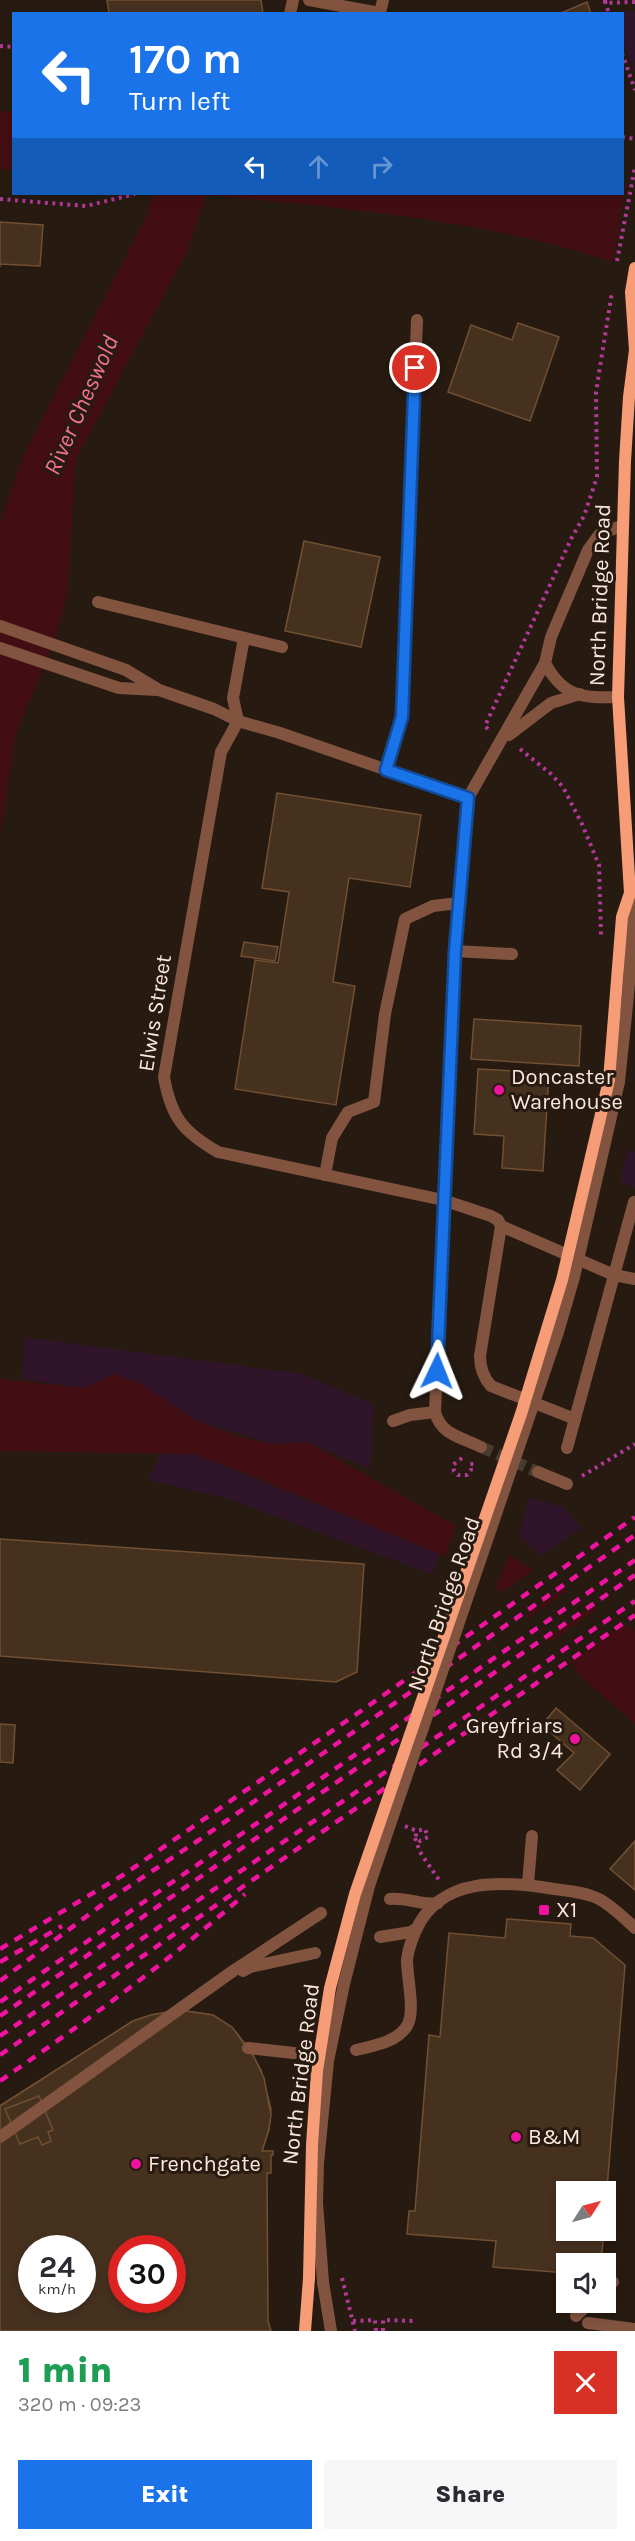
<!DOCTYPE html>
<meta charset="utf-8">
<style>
:root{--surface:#fff;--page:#f7f7f7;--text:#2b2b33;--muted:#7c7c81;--accent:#1a73e8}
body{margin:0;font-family:Karla,sans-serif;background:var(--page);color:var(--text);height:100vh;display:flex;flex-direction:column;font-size:22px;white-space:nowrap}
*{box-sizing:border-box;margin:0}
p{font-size:20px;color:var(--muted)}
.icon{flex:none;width:33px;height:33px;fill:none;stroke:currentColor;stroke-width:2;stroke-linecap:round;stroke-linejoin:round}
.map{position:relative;height:2331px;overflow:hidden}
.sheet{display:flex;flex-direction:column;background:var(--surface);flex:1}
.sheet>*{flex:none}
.banner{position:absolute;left:12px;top:12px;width:612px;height:183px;border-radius:0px;box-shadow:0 3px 9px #0003;background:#1a73e8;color:#fff;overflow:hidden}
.needle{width:39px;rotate:54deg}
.buttons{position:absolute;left:556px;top:2181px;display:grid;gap:12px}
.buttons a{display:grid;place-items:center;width:60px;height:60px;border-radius:0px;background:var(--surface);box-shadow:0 3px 9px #0003;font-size:30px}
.speed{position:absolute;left:18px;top:2235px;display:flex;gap:12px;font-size:30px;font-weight:700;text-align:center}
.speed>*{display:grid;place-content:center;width:78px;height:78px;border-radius:50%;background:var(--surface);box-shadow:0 3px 9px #0003;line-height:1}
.speed small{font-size:15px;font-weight:400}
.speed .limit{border:9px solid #d22;background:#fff;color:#111}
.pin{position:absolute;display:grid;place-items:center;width:51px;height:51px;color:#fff;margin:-26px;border:3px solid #fff;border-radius:50%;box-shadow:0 2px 6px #0007}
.me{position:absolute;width:66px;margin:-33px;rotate:2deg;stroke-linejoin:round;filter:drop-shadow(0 0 4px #0008)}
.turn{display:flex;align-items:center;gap:21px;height:126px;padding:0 18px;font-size:27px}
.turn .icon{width:78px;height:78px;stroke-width:2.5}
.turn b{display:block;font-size:42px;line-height:51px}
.lanes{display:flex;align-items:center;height:57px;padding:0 18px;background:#0003;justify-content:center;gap:30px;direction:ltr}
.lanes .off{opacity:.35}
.round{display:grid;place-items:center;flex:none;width:63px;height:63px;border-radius:0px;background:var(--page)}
.headline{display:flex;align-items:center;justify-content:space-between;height:102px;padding:0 18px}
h1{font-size:36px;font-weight:800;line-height:45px;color:#1e9e55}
.button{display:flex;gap:12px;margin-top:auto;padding:12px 18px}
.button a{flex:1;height:69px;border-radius:0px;background:var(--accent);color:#fff;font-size:24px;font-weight:800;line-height:69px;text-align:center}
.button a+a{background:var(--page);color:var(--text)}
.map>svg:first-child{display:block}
</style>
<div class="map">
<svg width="635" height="2331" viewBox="0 0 635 2331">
<rect width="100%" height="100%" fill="#271b11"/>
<g fill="#30152a">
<polygon points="635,11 635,73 623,41 622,14 611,12"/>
<polygon points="627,1150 635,1152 635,1188 620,1181"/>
<polygon points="24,1337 303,1374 374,1405 370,1469 307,1442 273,1444 196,1421 141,1384 115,1374 84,1388 22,1379"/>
<polygon points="160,1454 194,1454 440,1554 432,1574 226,1498 148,1480"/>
<polygon points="529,1497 563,1507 581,1528 542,1555 519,1537"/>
</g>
<g fill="#430e13">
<polygon points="0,111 13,111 13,170 0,169"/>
<path d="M623 183 635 187V270C499 220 350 209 206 195L187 252 76 459 67 596 55 639 16 734 0 834V523L24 454 147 215 153 194H622Z"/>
<polygon points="115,1374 141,1384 196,1421 243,1438 273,1444 307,1442 510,1556 635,1631 635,1724 579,1675 572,1663 498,1589 440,1554 232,1468 194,1454 0,1451 0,1379 84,1388"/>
</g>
<g fill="#271b11">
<polygon points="627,181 635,184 635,273 612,265"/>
<polygon points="457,1522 510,1552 495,1591 444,1560"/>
<polygon points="536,1568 566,1587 522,1618 499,1594"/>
<polygon points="570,1589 595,1605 545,1640 525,1620"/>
<polygon points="600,1607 626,1623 568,1664 548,1644"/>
</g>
<g fill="#46311f" stroke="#714f32" stroke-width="1.5" fill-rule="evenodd">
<polygon points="107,0 261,0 263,14 109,13"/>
<polygon points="587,2 591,14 559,14"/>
<polygon points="0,222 43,225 40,266 0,264 0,267"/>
<polygon points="518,323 559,337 530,421 448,392 471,325 512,340"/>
<polygon points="304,541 380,557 361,647 285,631"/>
<polygon points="277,793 421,815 410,887 349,878 333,982 355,986 336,1105 235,1089 255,960 278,963 289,892 262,888"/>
<polygon points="244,942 278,947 275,961 241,956"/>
<polygon points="474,1019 581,1026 579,1066 471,1059"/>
<polygon points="478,1069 549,1073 543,1171 502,1168 504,1136 474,1134"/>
<polygon points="0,1539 364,1564 357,1672 336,1682 0,1656"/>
<polygon points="556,1708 610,1754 580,1790 557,1770 574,1753 542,1725"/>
<polygon points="0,1724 15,1725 13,1763 0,1762"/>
<polygon points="635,1841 635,1890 610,1869"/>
<polygon points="507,1919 571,1924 570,1936 593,1938 625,1965 606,2201 606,2192 567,2192 567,2230 604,2230 602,2253 589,2264 567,2264 567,2273 493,2267 496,2241 407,2234 409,2211 415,2211 429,2035 440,2037 449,1933 505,1938"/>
<path d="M179 2010 213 2015 236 2032 249 2049 261 2070 271 2109 269 2129 262 2151 209 2148V2132L169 2094 117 2115 169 2248H122V2300H172V2258L201 2331H0V2106L133 2021 151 2015ZM32 2248H82V2300H32Z"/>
<path d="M179 2010 213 2015 232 2027 254 2057 264 2078 271 2115 269 2129 262 2151H273V2155H271V2173H267L268 2321 271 2331H0V2106L133 2021 151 2015ZM32 2248H82V2300H32ZM122 2248H172V2300H122Z"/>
<polygon points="39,2096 53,2130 48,2132 51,2141 42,2145 38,2137 20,2144 5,2109"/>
</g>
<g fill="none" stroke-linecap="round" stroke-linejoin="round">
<polyline stroke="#473a2f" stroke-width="12" stroke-dasharray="12 6" stroke-linecap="butt" points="481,1447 538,1472"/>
<g stroke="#b23899" stroke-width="4" stroke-dasharray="3 4.5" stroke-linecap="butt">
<polyline points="605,0 605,3 635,2"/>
<polyline points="605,1 609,14"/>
<polyline points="0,46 14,47"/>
<polyline points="622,53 635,90"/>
<polyline points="622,137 635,139"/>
<polyline points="0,199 86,206 135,194"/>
<polyline points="617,261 635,167"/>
<polyline points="488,729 485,726 571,539 584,516 597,477 596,392 612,292"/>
<polyline points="520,749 551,774 563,787 582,824 599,865 601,935"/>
<polyline points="462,1458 453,1465 454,1471 458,1475 467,1475 471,1470 470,1464 475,1464"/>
<polyline points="582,1476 635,1444"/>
<polyline points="405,1826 417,1831 425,1829 428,1837 420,1841 416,1837 416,1833"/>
<polyline points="415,1838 420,1852 441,1883"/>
<polyline points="342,2278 355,2331"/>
<polyline points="353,2321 375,2320 376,2331"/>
<polyline points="383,2331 383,2320 416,2321"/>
</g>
<g stroke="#825440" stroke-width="12">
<polyline points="309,0 380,13 383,0"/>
<polyline points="290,14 293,0"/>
<polyline points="455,951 512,954"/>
<polyline points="325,1175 332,1138 348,1112 374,1102 385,1014 405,919 433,906 459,903"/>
<path d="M443 1200 491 1216 498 1220 501 1226 480 1356C480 1368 483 1377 491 1386L575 1419"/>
<polyline points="501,1226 614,1275 635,1279"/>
<polyline points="393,1421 410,1415 435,1412"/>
<polyline points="567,1448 634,1202"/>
<polyline points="538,1472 567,1484"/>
<polyline points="528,1884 532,1836"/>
<path d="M390 1899C407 1897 422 1906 438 1903"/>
<polyline points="380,1937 411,1932 416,1929"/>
<polyline points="243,1971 250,1967 315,1953"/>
<polyline points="248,2048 294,2053"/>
<polyline points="0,2137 233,1971 321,1913"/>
<polyline points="606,2288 613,2282"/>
<polyline points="576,2316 590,2302"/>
<polyline points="588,2323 635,2329"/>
</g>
<g stroke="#825440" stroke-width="12">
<polyline points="98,602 282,647"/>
<polyline points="0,626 126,670 159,690 214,709 238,721 280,733 468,798"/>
<path d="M244 638 233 698 238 721 221 752 164 1077C171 1117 183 1132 218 1152L443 1200"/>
<polyline points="0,648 119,688 157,690"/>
<path d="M545 663C563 697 582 698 618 697"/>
<polyline points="509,735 551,703 580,694"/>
<polyline points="386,770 402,717 417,320"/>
<path d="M619 1082C625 1020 635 955 630 893"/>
<path d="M481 1447C461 1437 441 1435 435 1412L455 951 468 798 545 663 551 637 588 550 599 535 623 525"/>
<path d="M356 2050C373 2046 399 2042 408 2024 415 2009 407 1978 407 1960 408 1950 412 1939 416 1930 441 1875 506 1881 554 1889 569 1891 585 1892 599 1899 612 1906 624 1918 635 1928"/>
<polyline points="323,2282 331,2331"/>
</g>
<g stroke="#f69c77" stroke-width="12">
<polyline points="609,1080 622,917 630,893 618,697 625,461 629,397 635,350 631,292 635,268"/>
<polyline points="305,2331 309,2278"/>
</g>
<g stroke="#ef139f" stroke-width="4.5" stroke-dasharray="9 8" stroke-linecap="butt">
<polyline points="0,1949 123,1875 371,1704 635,1517"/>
<polyline points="0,1962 62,1926"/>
<polyline points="0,1981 107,1901 199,1840 635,1535"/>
<polyline points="0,2002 635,1560"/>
<polyline points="0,2016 635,1575"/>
<polyline points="0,2036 635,1601"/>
<polyline points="0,2055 635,1615"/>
<path d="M0 2081C85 2022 168 1962 245 1894"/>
</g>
<polyline stroke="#825440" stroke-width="12" points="323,2282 317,2203 318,2163 328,2061 344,1984 369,1886 558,1332 574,1277 619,1082"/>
<polyline stroke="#f69c77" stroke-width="12" points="309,2278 312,2145 317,2071 330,1988 355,1894 521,1414 562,1280 609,1080"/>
</g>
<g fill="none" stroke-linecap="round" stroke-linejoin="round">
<g stroke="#114b97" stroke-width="15">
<polyline id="route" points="415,368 402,717 386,770 468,798 455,951 437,1371"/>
</g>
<use href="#route" stroke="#1a73e8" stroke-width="10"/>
</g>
<g fill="#ef139f" stroke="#271b11" stroke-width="2">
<circle cx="499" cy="1090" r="6"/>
<circle cx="575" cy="1739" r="6"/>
<rect x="538" y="1904" width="12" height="12" rx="3"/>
<circle cx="516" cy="2137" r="6"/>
<circle cx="136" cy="2164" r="6"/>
</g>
<g text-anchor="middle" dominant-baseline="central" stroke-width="6" stroke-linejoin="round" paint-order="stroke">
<g font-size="22" fill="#fce7da" stroke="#271b11">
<text transform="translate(600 595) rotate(-88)">North Bridge Road</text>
<text transform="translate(155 1013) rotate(-81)">Elwis Street</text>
<text transform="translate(444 1604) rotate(-71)">North Bridge Road</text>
<text transform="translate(301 2074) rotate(-83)">North Bridge Road</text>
</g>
<g font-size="22" fill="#fce7da" stroke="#271b11" text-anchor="start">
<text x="511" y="1077">Doncaster<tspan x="511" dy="25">Warehouse</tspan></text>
<text x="563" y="1726" text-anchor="end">Greyfriars<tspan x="563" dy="25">Rd 3/4</tspan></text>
<text x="556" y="1910">X1</text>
<text x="528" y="2137">B&amp;M</text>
<text x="148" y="2164">Frenchgate</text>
</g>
<g font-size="24" font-style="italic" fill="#f56f93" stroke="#271b11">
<text transform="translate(81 405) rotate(-66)">River Cheswold</text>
</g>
</g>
</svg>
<div class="buttons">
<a><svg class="needle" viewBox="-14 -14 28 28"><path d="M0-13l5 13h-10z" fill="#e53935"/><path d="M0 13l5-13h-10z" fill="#7c7c81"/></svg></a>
<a><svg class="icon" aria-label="sound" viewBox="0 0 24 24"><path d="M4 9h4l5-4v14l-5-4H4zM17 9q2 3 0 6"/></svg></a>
</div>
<div class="speed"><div>24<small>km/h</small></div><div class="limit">30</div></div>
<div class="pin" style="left:415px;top:368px;background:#d93025"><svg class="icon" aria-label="arrive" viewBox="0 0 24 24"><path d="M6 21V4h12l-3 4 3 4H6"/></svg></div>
<svg class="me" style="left:437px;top:1371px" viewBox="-20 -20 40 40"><path d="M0-17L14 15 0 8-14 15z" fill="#1a73e8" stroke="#fff" stroke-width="4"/></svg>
<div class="banner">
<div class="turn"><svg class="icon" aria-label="left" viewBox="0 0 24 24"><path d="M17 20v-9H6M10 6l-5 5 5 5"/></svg><div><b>170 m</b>Turn left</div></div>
<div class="lanes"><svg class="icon" aria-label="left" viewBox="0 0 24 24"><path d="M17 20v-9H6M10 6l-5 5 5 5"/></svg><svg class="icon off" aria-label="ahead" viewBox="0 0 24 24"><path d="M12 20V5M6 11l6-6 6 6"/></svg><svg class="icon off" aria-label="right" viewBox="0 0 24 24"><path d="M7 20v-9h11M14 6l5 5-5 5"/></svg></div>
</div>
</div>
<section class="sheet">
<div class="headline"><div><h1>1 min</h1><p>320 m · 09:23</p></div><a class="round" style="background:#d93025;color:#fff"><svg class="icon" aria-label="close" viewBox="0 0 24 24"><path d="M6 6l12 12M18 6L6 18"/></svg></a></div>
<div class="button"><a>Exit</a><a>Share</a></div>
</section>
